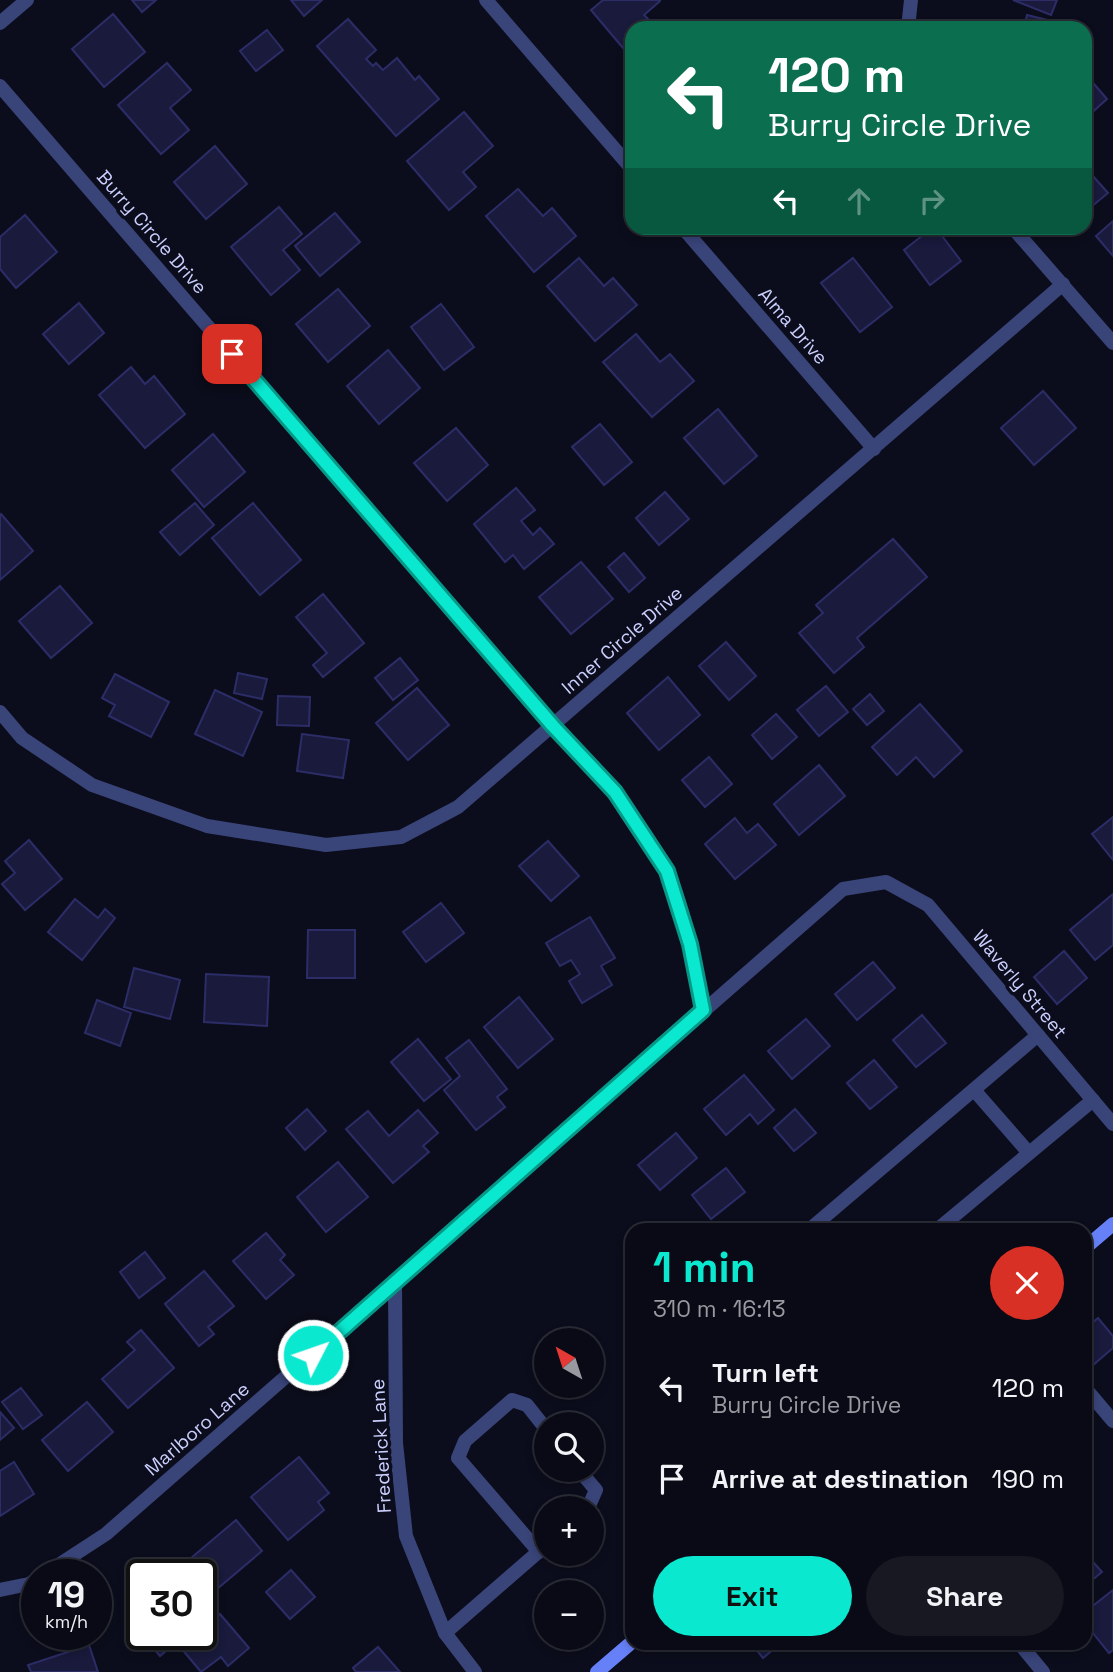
<!DOCTYPE html>
<meta charset="utf-8">
<style>
:root{--surface:#090a15;--page:#171822;--text:#f1f3f6;--muted:#999aa0;--line:#292b34;--accent:#0ae8d0}
body{margin:0;font-family:"Space Grotesk",sans-serif;background:var(--page);color:var(--text);height:100vh;display:flex;flex-direction:column;font-size:26px;white-space:nowrap}
*{box-sizing:border-box;margin:0}
p{font-size:23px;color:var(--muted)}
.icon{flex:none;width:38px;height:38px;fill:none;stroke:currentColor;stroke-width:2;stroke-linecap:round;stroke-linejoin:round}
.map{position:relative;flex:1;overflow:hidden}
.sheet{position:absolute;left:625px;top:1223px;width:467px;height:427px;display:flex;flex-direction:column;background:var(--surface);border-radius:21px;box-shadow:0 4px 10px #0003,0 0 0 2px var(--line)}
.sheet>*{flex:none}
.top-card{position:absolute;left:625px;top:21px;width:467px;height:214px;border-radius:21px;box-shadow:0 4px 10px #0003,0 0 0 2px var(--line);background:#0b6e4f;color:#fff;overflow:hidden}
.needle{width:46px;rotate:321deg}
.tools{position:absolute;left:534px;top:1328px;display:grid;gap:14px}
.tools a{display:grid;place-items:center;width:70px;height:70px;border-radius:50%;background:var(--surface);box-shadow:0 4px 10px #0003,0 0 0 2px var(--line);font-size:35px}
.speed{position:absolute;left:21px;top:1559px;display:flex;gap:14px;font-size:35px;font-weight:700;text-align:center}
.speed>*{display:grid;place-content:center;width:91px;height:91px;border-radius:50%;background:var(--surface);box-shadow:0 4px 10px #0003,0 0 0 2px var(--line);line-height:1}
.speed small{font-size:18px;font-weight:400}
.speed .limit{border:4px solid #111;border-radius:10px;background:#fff;color:#111}
.pin{position:absolute;display:grid;place-items:center;width:60px;height:60px;color:#fff;margin:-30px;border-radius:14px;box-shadow:0 4px 10px #0006}
.me{position:absolute;width:77px;margin:-38px;rotate:49deg;stroke-linejoin:round;filter:drop-shadow(0 0 5px #0008)}
.turn{display:flex;align-items:center;gap:24px;height:147px;padding:0 28px;font-size:32px}
.turn .icon{width:91px;height:91px;stroke-width:2.5}
.turn b{display:block;font-size:49px;line-height:60px}
.lanes{display:flex;align-items:center;height:66px;padding:0 28px;background:#0003;justify-content:center;gap:35px;direction:ltr}
.lanes .off{opacity:.35}
.round{display:grid;place-items:center;flex:none;width:74px;height:74px;border-radius:37px;background:var(--page)}
.headline{display:flex;align-items:center;justify-content:space-between;height:119px;padding:0 28px}
h1{font-size:42px;font-weight:800;line-height:52px;color:var(--accent)}
.action{display:flex;gap:14px;margin-top:auto;padding:14px 28px}
.action a{flex:1;height:80px;border-radius:42px;background:var(--accent);color:#111;font-size:28px;font-weight:800;line-height:80px;text-align:center}
.action a+a{background:var(--page);color:var(--text)}
ul{padding:0;list-style:none}
li{display:flex;align-items:center;gap:21px;height:91px;padding:0 28px}
li div{flex:1}
li b{display:block;font-size:26px}
li em{font-style:normal}
.map>svg:first-child{display:block}
</style>
<div class="map">
<svg width="1113" height="1672" viewBox="0 0 1113 1672">
<rect width="100%" height="100%" fill="#0c0d1c"/>
<g fill="#191a3c" stroke="#2c2d67" stroke-width="2">
<polygon points="132,0 156,0 142,12"/>
<polygon points="291,0 322,0 304,16"/>
<polygon points="603,0 660,0 660,1 644,15 652,23 646,28 632,28 632,40 623,48 591,10"/>
<polygon points="1013,0 1057,0 1051,15"/>
<polygon points="113,14 145,52 104,87 72,49"/>
<polygon points="1027,15 1064,24 1063,28 1024,28"/>
<polygon points="348,19 376,50 366,59 373,66 376,63 383,70 397,58 415,80 419,76 439,99 396,136 317,46"/>
<polygon points="267,30 283,50 256,71 240,51"/>
<polygon points="167,63 191,90 170,108 189,130 161,154 118,105"/>
<polygon points="1094,84 1107,99 1085,119 1085,92"/>
<polygon points="464,112 493,146 463,172 476,187 449,210 407,161"/>
<polygon points="215,146 247,184 206,219 174,182"/>
<polygon points="1085,167 1108,193 1085,212"/>
<polygon points="518,189 543,216 552,208 576,236 534,272 486,216"/>
<polygon points="279,207 302,234 283,250 300,270 271,295 231,247"/>
<polygon points="335,213 360,242 320,276 295,246"/>
<polygon points="25,215 57,252 16,288 0,269 0,237"/>
<polygon points="1113,221 1113,256 1096,236"/>
<polygon points="932,228 936,228 961,261 930,285 904,250"/>
<polygon points="579,258 604,286 613,278 637,305 595,341 547,286"/>
<polygon points="853,258 892,307 860,332 821,283"/>
<polygon points="338,289 370,326 328,362 296,324"/>
<polygon points="79,303 104,333 69,364 43,334"/>
<polygon points="441,304 474,347 444,370 411,327"/>
<polygon points="636,334 660,362 670,354 694,381 652,417 603,362"/>
<polygon points="388,350 420,388 379,424 347,386"/>
<polygon points="131,367 145,384 154,376 185,414 145,448 99,395"/>
<polygon points="1043,391 1076,428 1034,465 1001,428"/>
<polygon points="718,409 757,456 724,484 684,438"/>
<polygon points="600,424 632,462 604,485 572,447"/>
<polygon points="456,428 488,465 447,501 414,463"/>
<polygon points="213,434 245,472 204,507 172,470"/>
<polygon points="516,488 535,510 521,521 533,535 540,528 554,544 524,569 513,555 505,562 474,524"/>
<polygon points="665,492 689,519 659,545 636,518"/>
<polygon points="195,503 214,525 180,555 160,532"/>
<polygon points="253,503 301,560 260,595 212,538"/>
<polygon points="1,514 33,551 0,580 0,515"/>
<polygon points="893,539 927,577 857,638 864,647 834,673 799,633 823,613 816,605"/>
<polygon points="624,553 645,578 629,592 608,567"/>
<polygon points="581,562 613,599 571,634 539,597"/>
<polygon points="60,586 92,623 51,658 19,621"/>
<polygon points="323,594 364,643 323,677 313,665 327,653 296,617"/>
<polygon points="726,642 756,676 729,700 699,666"/>
<polygon points="400,658 418,680 393,700 375,678"/>
<polygon points="238,673 267,679 262,699 234,693"/>
<polygon points="115,674 169,702 151,737 109,716 115,705 102,698"/>
<polygon points="668,677 700,715 659,750 627,713"/>
<polygon points="826,686 848,712 819,736 797,710"/>
<polygon points="417,688 449,725 408,760 376,723"/>
<polygon points="215,690 262,712 243,756 195,734"/>
<polygon points="870,694 884,711 867,725 853,709"/>
<polygon points="278,696 310,697 309,726 277,725"/>
<polygon points="920,704 962,751 934,777 916,757 897,775 872,747"/>
<polygon points="776,714 797,737 772,759 752,735"/>
<polygon points="302,734 349,740 343,778 297,771"/>
<polygon points="709,757 732,784 705,807 682,780"/>
<polygon points="819,765 845,796 799,835 774,804"/>
<polygon points="1113,817 1113,860 1092,834"/>
<polygon points="735,818 747,833 758,824 776,845 735,879 705,844"/>
<polygon points="29,840 62,879 25,910 2,884 15,873 5,861"/>
<polygon points="548,841 579,876 551,901 519,866"/>
<polygon points="1113,894 1113,945 1095,960 1070,930"/>
<polygon points="75,899 98,918 105,909 115,918 82,960 48,932"/>
<polygon points="441,903 464,933 426,962 403,932"/>
<polygon points="590,917 615,958 601,966 612,985 582,1003 569,981 580,974 571,960 560,966 546,943"/>
<polygon points="308,930 355,930 355,978 307,978"/>
<polygon points="1064,951 1087,978 1057,1004 1034,977"/>
<polygon points="873,962 895,988 857,1020 835,994"/>
<polygon points="134,968 180,980 170,1019 124,1007"/>
<polygon points="206,974 269,977 267,1026 204,1022"/>
<polygon points="519,997 553,1039 518,1068 484,1027"/>
<polygon points="97,1000 131,1013 120,1046 85,1033"/>
<polygon points="922,1015 946,1043 916,1067 893,1040"/>
<polygon points="806,1019 830,1046 792,1079 768,1051"/>
<polygon points="418,1039 451,1079 424,1101 391,1062"/>
<polygon points="469,1040 507,1089 497,1097 505,1107 476,1130 444,1090 460,1076 446,1058"/>
<polygon points="874,1060 897,1087 870,1109 847,1083"/>
<polygon points="744,1075 774,1110 758,1124 750,1114 726,1135 704,1109"/>
<polygon points="307,1109 326,1131 305,1150 286,1128"/>
<polygon points="795,1109 816,1133 794,1151 774,1128"/>
<polygon points="418,1110 438,1133 423,1146 429,1152 393,1183 346,1129 368,1111 389,1136"/>
<polygon points="676,1133 697,1158 660,1190 638,1165"/>
<polygon points="338,1162 368,1197 326,1232 297,1197"/>
<polygon points="726,1168 745,1192 711,1219 692,1195"/>
<polygon points="266,1233 285,1255 280,1260 294,1275 266,1299 233,1261"/>
<polygon points="145,1252 165,1278 139,1298 120,1272"/>
<polygon points="204,1271 234,1306 208,1327 214,1334 199,1346 165,1304"/>
<polygon points="1098,1318 1113,1336 1113,1348 1093,1365 1085,1356 1085,1329"/>
<polygon points="141,1330 174,1368 128,1408 102,1379 135,1350 127,1342"/>
<polygon points="21,1388 42,1415 23,1429 2,1402"/>
<polygon points="87,1402 113,1432 68,1471 42,1440"/>
<polygon points="0,1412 14,1428 0,1440"/>
<polygon points="299,1457 329,1493 318,1502 324,1510 288,1540 251,1497"/>
<polygon points="14,1462 34,1494 0,1516 0,1471"/>
<polygon points="236,1520 262,1551 217,1589 191,1558"/>
<polygon points="1085,1553 1102,1572 1085,1586"/>
<polygon points="291,1570 315,1597 290,1619 266,1592"/>
<polygon points="1113,1590 1113,1650 1109,1653 1085,1623 1085,1612"/>
<polygon points="142,1603 142,1634 186,1634 160,1656 126,1616"/>
<polygon points="220,1614 249,1648 228,1666 221,1657 201,1672 181,1648 196,1634 201,1634 201,1630"/>
<polygon points="751,1643 781,1643 763,1658"/>
<polygon points="89,1645 98,1672 31,1672 28,1665"/>
<polygon points="378,1647 400,1672 356,1672 353,1668"/>
</g>
<g fill="none" stroke-linecap="round" stroke-linejoin="round">
<g stroke="#394479" stroke-width="14">
<polyline points="974,1090 1029,1153"/>
<polyline points="809,1230 1038,1035"/>
<polyline points="937,1230 1093,1100"/>
<polyline points="1085,1388 1113,1421"/>
<polyline points="579,1470 596,1490 588,1508"/>
<polyline points="539,1552 458,1458 465,1441 512,1400 527,1405 546,1429"/>
<polyline points="445,1633 544,1547"/>
</g>
<g stroke="#394479" stroke-width="14">
<polyline points="486,0 632,169"/>
<polyline points="0,23 27,0"/>
<polyline points="908,28 911,0"/>
<path d="M0 86 553 726C594 770 637 815 666 869 685 907 695 968 703 1010"/>
<polyline points="683,228 874,449"/>
<polyline points="1013,228 1113,343"/>
<polyline points="0,712 22,738 92,785 207,826 326,845 401,837 458,807 1063,284"/>
<polyline points="395,1283 396,1443 406,1536 445,1633 475,1672"/>
<polyline points="43,1575 106,1534 843,889 886,882 928,905 1113,1124"/>
<polyline points="0,1590 29,1584 37,1579"/>
<polyline points="1019,1643 1043,1672"/>
</g>
<g stroke="#6681f8" stroke-width="14">
<polyline points="1085,1248 1113,1224"/>
<polyline points="597,1672 632,1642"/>
</g>
</g>
<g fill="none" stroke-linecap="round" stroke-linejoin="round">
<g stroke="#069787" stroke-width="18">
<polyline id="route" points="232,354 553,726 615,792 667,871 690,944 703,1010 313,1355"/>
</g>
<use href="#route" stroke="#0ae8d0" stroke-width="12"/>
</g>
<g text-anchor="middle" dominant-baseline="central" stroke-width="7" stroke-linejoin="round" paint-order="stroke">
<g font-size="19" fill="#cacffd" stroke="#0c0d1c">
<text transform="translate(152 232) rotate(49)">Burry Circle Drive</text>
<text transform="translate(793 326) rotate(49)">Alma Drive</text>
<text transform="translate(622 640) rotate(-41)">Inner Circle Drive</text>
<text transform="translate(1020 984) rotate(50)">Waverly Street</text>
<text transform="translate(197 1429) rotate(-41)">Marlboro Lane</text>
<text transform="translate(381 1446) rotate(-93)">Frederick Lane</text>
</g>
</g>
</svg>
<div class="tools">
<a><svg class="needle" viewBox="-14 -14 28 28"><path d="M0-13l5 13h-10z" fill="#e53935"/><path d="M0 13l5-13h-10z" fill="#999aa0"/></svg></a>
<a><svg class="icon" aria-label="search" viewBox="0 0 24 24"><circle cx="10" cy="10" r="6"/><path d="M15 15l6 6"/></svg></a>
<a>+</a>
<a>−</a>
</div>
<div class="speed"><div>19<small>km/h</small></div><div class="limit">30</div></div>
<div class="pin" style="left:232px;top:354px;background:#d93025"><svg class="icon" aria-label="arrive" viewBox="0 0 24 24"><path d="M6 21V4h12l-3 4 3 4H6"/></svg></div>
<svg class="me" style="left:313px;top:1355px" viewBox="-20 -20 40 40"><circle r="17" fill="#0ae8d0" stroke="#fff" stroke-width="3"/><path d="M0-11L8 9 0 5-8 9z" fill="#fff"/></svg>
<div class="top-card">
<div class="turn"><svg class="icon" aria-label="left" viewBox="0 0 24 24"><path d="M17 20v-9H6M10 6l-5 5 5 5"/></svg><div><b>120 m</b>Burry Circle Drive</div></div>
<div class="lanes"><svg class="icon" aria-label="left" viewBox="0 0 24 24"><path d="M17 20v-9H6M10 6l-5 5 5 5"/></svg><svg class="icon off" aria-label="ahead" viewBox="0 0 24 24"><path d="M12 20V5M6 11l6-6 6 6"/></svg><svg class="icon off" aria-label="right" viewBox="0 0 24 24"><path d="M7 20v-9h11M14 6l5 5-5 5"/></svg></div>
</div>
<section class="sheet">
<div class="headline"><div><h1>1 min</h1><p>310 m · 16:13</p></div><a class="round" style="background:#d93025;color:#fff"><svg class="icon" aria-label="close" viewBox="0 0 24 24"><path d="M6 6l12 12M18 6L6 18"/></svg></a></div>
<ul>
<li><svg class="icon" aria-label="left" viewBox="0 0 24 24"><path d="M17 20v-9H6M10 6l-5 5 5 5"/></svg><div><b>Turn left</b><p>Burry Circle Drive</p></div><em>120 m</em></li>
<li><svg class="icon" aria-label="arrive" viewBox="0 0 24 24"><path d="M6 21V4h12l-3 4 3 4H6"/></svg><div><b>Arrive at destination</b></div><em>190 m</em></li>
</ul>
<div class="action"><a>Exit</a><a>Share</a></div>
</section>
</div>
